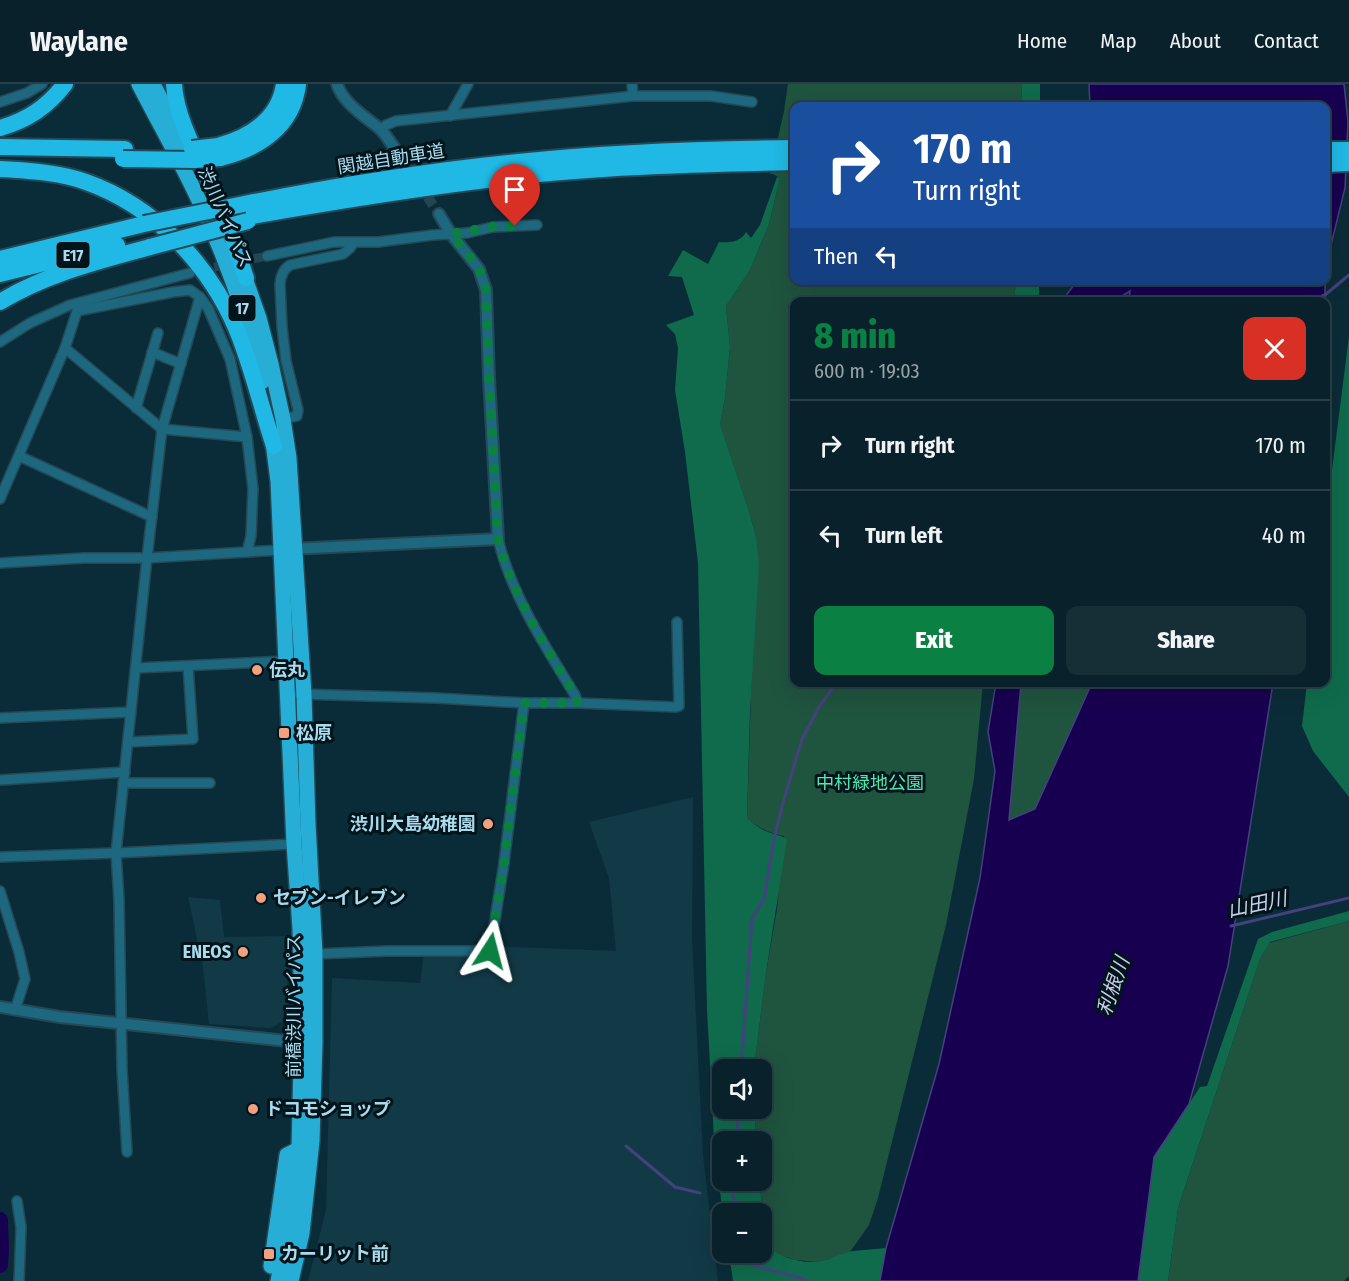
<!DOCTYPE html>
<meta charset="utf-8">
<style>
:root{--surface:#08212a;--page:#162e36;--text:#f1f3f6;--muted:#98a3a8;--line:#293e47;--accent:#0b8043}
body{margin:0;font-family:"Fira Sans Condensed","Noto Sans JP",sans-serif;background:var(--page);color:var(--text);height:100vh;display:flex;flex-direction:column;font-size:22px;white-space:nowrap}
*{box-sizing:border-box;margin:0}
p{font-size:20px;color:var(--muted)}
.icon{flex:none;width:33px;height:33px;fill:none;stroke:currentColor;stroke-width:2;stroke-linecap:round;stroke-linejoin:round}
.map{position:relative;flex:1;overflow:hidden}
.details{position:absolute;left:790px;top:213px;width:540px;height:390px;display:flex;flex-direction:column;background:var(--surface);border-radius:12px;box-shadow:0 6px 24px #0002,0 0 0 2px var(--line)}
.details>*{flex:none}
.banner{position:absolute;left:790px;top:18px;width:540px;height:183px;border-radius:12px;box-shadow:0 6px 24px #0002,0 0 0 2px var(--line);background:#1a4fa0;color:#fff;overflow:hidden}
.controls{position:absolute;left:712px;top:975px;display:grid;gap:12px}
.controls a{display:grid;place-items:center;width:60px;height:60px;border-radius:12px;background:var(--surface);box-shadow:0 6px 24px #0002,0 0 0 2px var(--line);font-size:30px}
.pin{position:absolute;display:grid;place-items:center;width:51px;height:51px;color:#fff;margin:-62px -26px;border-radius:50% 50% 50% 0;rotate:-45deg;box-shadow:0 0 6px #0007}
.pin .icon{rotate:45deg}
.me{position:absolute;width:66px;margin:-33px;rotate:9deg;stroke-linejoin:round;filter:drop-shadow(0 0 4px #0008)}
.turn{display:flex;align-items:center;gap:21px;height:126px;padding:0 24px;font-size:27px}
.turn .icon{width:78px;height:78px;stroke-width:2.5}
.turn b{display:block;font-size:42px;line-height:51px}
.then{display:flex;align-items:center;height:57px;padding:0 24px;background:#0003;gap:12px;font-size:22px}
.round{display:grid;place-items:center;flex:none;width:63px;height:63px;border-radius:12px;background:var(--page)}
.overview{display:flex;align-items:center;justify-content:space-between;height:102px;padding:0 24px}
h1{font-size:36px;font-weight:800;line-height:45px;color:var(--accent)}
.cta{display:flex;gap:12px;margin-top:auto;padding:12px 24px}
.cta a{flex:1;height:69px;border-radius:12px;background:var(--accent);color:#fff;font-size:24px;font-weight:800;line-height:69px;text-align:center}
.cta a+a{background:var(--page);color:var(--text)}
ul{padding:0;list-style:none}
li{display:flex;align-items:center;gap:18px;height:90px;padding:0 24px;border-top:2px solid var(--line)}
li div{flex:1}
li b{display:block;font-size:22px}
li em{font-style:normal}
header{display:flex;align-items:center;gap:36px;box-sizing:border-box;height:84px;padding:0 30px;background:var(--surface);border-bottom:2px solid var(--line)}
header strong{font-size:28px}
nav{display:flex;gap:33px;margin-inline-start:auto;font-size:21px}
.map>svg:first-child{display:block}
</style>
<header>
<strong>Waylane</strong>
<nav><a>Home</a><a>Map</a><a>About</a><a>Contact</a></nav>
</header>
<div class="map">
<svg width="1349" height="1197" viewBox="0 0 1349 1197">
<rect width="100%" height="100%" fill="#0a2c38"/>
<g fill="#123946">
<polygon points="693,713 692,855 703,1071 718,1197 308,1197 326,1126 332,894 420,899 424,869 491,871 492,862 616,867 609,794 589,738"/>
<polygon points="188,813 220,816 224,853 287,852 288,929 283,937 271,944 209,940 203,883"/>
</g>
<g fill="#1f543f">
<path d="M788 0H1022L1021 22H795V196L1016 197 1014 217 795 218V598L983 599 974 695 946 841 878 1114 869 1141 850 1168 837 1173 817 1178 796 1176 776 1170 767 1162 759 1097 762 1096V1058L756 1057 755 1025 762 1024V986L754 985 766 889 777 825 784 752C769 749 759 744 747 734L756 453 749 427 720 340 725 314 730 263 726 222 750 186 769 140 780 94 773 90H770L784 27Z"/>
<polygon points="1021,599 1092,599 1035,725 1008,736"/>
<polygon points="1349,837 1349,1192 1344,1197 1168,1197 1178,1124 1260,875 1269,859"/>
</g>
<g fill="#0f6b4c">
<polygon points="1022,0 1040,0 1040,22 1021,22"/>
<path d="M777 93 780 94 769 140 750 186 726 222 730 263 725 314 720 340 749 427 756 453 759 480 750 628 747 734C754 740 760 745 768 748 775 751 781 751 787 755L766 889 754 985 723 986V1024L755 1025 756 1057 723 1058V1096L759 1097 767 1162C779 1173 804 1181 821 1177 832 1175 842 1169 853 1167 864 1166 875 1165 886 1164L880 1197H733L729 1169 762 1168V1130L723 1129 715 1072 707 926 698 479 685 368 675 306 678 264 675 250 666 241 694 231 682 193 668 192 683 166 708 180 719 158C729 159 741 158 746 148L751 154 760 141Z"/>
<polygon points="1016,197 1039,197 1039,217 1014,217"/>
<polygon points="1349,252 1349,713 1313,667 1302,642 1307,599 1326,598 1326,433"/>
<polygon points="1349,827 1349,837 1270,858 1260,875 1178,1124 1168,1197 1138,1197 1154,1073 1200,1003 1207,1002 1258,855 1272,848"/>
</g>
<g fill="#180050" stroke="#44417f" stroke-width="1.5">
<polygon points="1089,0 1344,0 1348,38 1345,104 1326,181 1326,22 1090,22"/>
<polygon points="1077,197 1325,197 1325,217 1129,217 1130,207 1114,217 1062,217"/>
<polygon points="996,599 1021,599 1009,736 1035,725 1092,599 1273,599 1228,882 1189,1020 1154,1073 1138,1197 880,1197 886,1164 939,980 980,794 995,687 988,648"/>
</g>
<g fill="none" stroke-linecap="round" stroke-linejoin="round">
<g stroke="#44417f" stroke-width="3">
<polyline points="1322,212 1325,211 1349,191"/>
<polyline points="1231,842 1349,814"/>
<polyline points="741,986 752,835 764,815 774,755 783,719 802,655 819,623 837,598"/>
<polyline points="736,1058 739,1024"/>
<polyline points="626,1062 675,1103 700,1109"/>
<polyline points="734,1096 733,1111 740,1130"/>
<polyline points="746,1168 748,1180 801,1194 807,1197"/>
</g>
<polyline stroke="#180050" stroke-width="16" points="0,1136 1,1166 0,1181"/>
<polyline stroke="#224653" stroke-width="9" stroke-dasharray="9 4.5" stroke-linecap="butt" points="201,186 267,172"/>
<polyline stroke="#224653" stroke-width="10" stroke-dasharray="10 5" stroke-linecap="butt" points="394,63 439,130"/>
<g stroke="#244855" stroke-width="12">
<g id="minor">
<polyline points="632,0 633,12"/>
<polyline points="0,18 27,9 42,0"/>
<polyline points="450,32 468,0"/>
<polyline points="381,46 386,41 396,37 633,12 711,12 752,18"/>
<polyline points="267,172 334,158 378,158 433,151 467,149 493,143 537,141"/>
<polyline points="77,227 173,208 190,206 200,213 208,224 230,275 247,353 253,405 251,452 247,468 281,466"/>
<polyline points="0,258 30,239 70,221 190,189"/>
<polyline points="65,264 162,345 247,353"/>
<polyline points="152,268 181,280"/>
<polyline points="136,324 158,249"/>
<path d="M283 335 297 332 298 326 286 277 282 243 280 200C281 191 283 186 290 181L343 170 350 164 354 158"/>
<polyline points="19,372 152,433"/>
<polyline points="0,415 65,264 77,227"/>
<path d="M498 455C512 512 545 562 575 611L578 619"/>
<polyline points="0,479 84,474 147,474 247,468"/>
<polyline points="136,584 289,577"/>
<polyline points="299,610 436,614 524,619 578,619 676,623 679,622 677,538"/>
<polyline points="0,634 131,628"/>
<polyline points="128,658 193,655 188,582"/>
<polyline points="0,696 125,688"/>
<polyline points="123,699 210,699"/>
<polyline points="0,773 116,769 294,760"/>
<polyline points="0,807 19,868 25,895 15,926"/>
<polyline points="315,870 388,867 490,867 504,779 524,619"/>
<polyline points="127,1068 122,985 119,816 116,769 147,474 162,345 200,213"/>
<polyline points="17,1117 21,1143 19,1197"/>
</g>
</g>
<g stroke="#244855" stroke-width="14">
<g id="tertiary">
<path d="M337 0C343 19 364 32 379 44 385 49 389 57 394 63"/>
<polyline points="290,465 498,455 489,294 486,206 479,185 451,150 439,130"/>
<polyline points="0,923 60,933 306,959"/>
</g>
</g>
<g stroke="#244855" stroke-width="18">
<g id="trunk">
<path d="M139 0C160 41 183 81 202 123 228 179 249 238 262 298"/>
<polyline points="153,0 188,69"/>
<polyline points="241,183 259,234 271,280 283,335 289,374 304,610 308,740 315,870 315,959 312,1057 302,1149 291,1197"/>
<polyline points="272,351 278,397 294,760 300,845 302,936 299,1065 289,1143 278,1197"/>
<polyline points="271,1182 287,1071 299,1065"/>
</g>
</g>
<g stroke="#244855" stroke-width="20">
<g id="motorway">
<path d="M174 0C176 38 203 81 218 116 229 141 237 167 246 194"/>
<path d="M0 44C28 36 47 23 65 0"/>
<path d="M218 62C250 53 279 36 284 0"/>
<polyline points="0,63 125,65"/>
<polyline points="1326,66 1349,66"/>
<path d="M220 74C258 65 293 43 298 0"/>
<polyline points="1326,80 1349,79"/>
<path d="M0 85C29 87 59 88 86 98 154 122 208 179 236 244 252 282 261 323 274 362"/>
<path d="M244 120C335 102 426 87 518 78 610 68 703 65 795 64"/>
<path d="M246 133C337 117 429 102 521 92 612 82 704 80 795 78"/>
<polyline points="0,175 144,140"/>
<polyline points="0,190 117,161"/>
<path d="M0 218C46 190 99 177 150 163"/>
</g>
</g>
<use href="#minor" stroke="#1d677f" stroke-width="9"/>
<use href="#tertiary" stroke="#1d677f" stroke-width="10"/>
<use href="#trunk" stroke="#27aed6" stroke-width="15"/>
<use href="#motorway" stroke="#20b9e5" stroke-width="16"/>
<g stroke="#244855" stroke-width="20" stroke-linecap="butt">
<g id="motorway-bridge">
<polyline points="192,65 218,62"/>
<polyline points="123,75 195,76 220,74"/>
<polyline points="144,140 244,120"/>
<polyline points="150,163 248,137"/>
</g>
</g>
<use href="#motorway-bridge" stroke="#20b9e5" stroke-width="16"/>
</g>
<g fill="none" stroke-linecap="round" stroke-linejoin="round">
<path stroke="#0b8043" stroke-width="10" stroke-dasharray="0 18" d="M490 867 504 779 524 619H578L575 611C545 562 512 511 498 455L489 294 486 206 479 184 451 150 493 143 515 142"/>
</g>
<g fill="#f2a17e" stroke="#00141b" stroke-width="2">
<circle cx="257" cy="586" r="6"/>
<rect x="278" y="643" width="12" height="12" rx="3"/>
<circle cx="488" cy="740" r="6"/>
<circle cx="261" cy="814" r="6"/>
<circle cx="243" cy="868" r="6"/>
<circle cx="253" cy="1025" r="6"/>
<rect x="263" y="1164" width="12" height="12" rx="3"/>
</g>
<g text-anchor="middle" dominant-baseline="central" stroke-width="6" stroke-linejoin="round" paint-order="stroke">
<g fill="#00141b" stroke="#789fad" stroke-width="1.5">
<rect x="56.5" y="158" width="33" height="26" rx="4.5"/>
<rect x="228.5" y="211" width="27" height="26" rx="4.5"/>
</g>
<g font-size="16" font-weight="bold" fill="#abdaec">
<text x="73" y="171">E17</text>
<text x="242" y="224">17</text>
</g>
<g font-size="18" fill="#abdaec" stroke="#00141b">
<text transform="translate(391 75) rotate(-9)">関越自動車道</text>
<text transform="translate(225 133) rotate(66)">渋川バイパス</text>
<text transform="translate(294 922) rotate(-90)">前橋渋川バイパス</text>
</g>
<g font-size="18" font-weight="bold" fill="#abdaec" stroke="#00141b" text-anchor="start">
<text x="269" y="586">伝丸</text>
<text x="296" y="649">松原</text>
<text x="476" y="740" text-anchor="end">渋川大島幼稚園</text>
<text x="273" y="814">セブン-イレブン</text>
<text x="231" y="868" text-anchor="end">ENEOS</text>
<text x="265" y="1025">ドコモショップ</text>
<text x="281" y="1170">カーリット前</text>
</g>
<g font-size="18" fill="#52e8ae" stroke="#00141b">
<text x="870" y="699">中村緑地公園</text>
</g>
<g font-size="20" font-style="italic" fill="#cbcce8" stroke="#00141b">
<text transform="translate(1257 820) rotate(-12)">山田川</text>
<text transform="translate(1113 902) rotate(-71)">利根川</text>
</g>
</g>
</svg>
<div class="controls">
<a><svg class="icon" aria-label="sound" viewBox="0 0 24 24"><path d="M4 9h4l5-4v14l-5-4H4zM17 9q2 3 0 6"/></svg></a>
<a>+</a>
<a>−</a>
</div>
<div class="pin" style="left:515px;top:142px;background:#d93025"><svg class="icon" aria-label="arrive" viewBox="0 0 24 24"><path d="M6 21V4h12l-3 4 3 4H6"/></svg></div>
<svg class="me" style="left:490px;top:867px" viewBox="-20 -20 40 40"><path d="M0-17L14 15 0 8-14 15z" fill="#0b8043" stroke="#fff" stroke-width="4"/></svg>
<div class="banner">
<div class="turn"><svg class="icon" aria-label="right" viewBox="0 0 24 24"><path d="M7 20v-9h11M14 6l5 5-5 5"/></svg><div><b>170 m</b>Turn right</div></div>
<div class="then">Then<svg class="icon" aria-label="left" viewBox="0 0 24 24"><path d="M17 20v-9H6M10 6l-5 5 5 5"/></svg></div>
</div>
<section class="details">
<div class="overview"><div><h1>8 min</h1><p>600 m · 19:03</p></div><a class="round" style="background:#d93025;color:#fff"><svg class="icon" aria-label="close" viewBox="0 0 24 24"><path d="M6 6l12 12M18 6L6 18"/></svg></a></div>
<ul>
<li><svg class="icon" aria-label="right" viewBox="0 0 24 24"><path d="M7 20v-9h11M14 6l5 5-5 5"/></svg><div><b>Turn right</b></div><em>170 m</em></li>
<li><svg class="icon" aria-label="left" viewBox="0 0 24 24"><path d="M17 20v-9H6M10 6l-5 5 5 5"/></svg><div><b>Turn left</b></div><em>40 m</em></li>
</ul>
<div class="cta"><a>Exit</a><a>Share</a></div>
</section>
</div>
